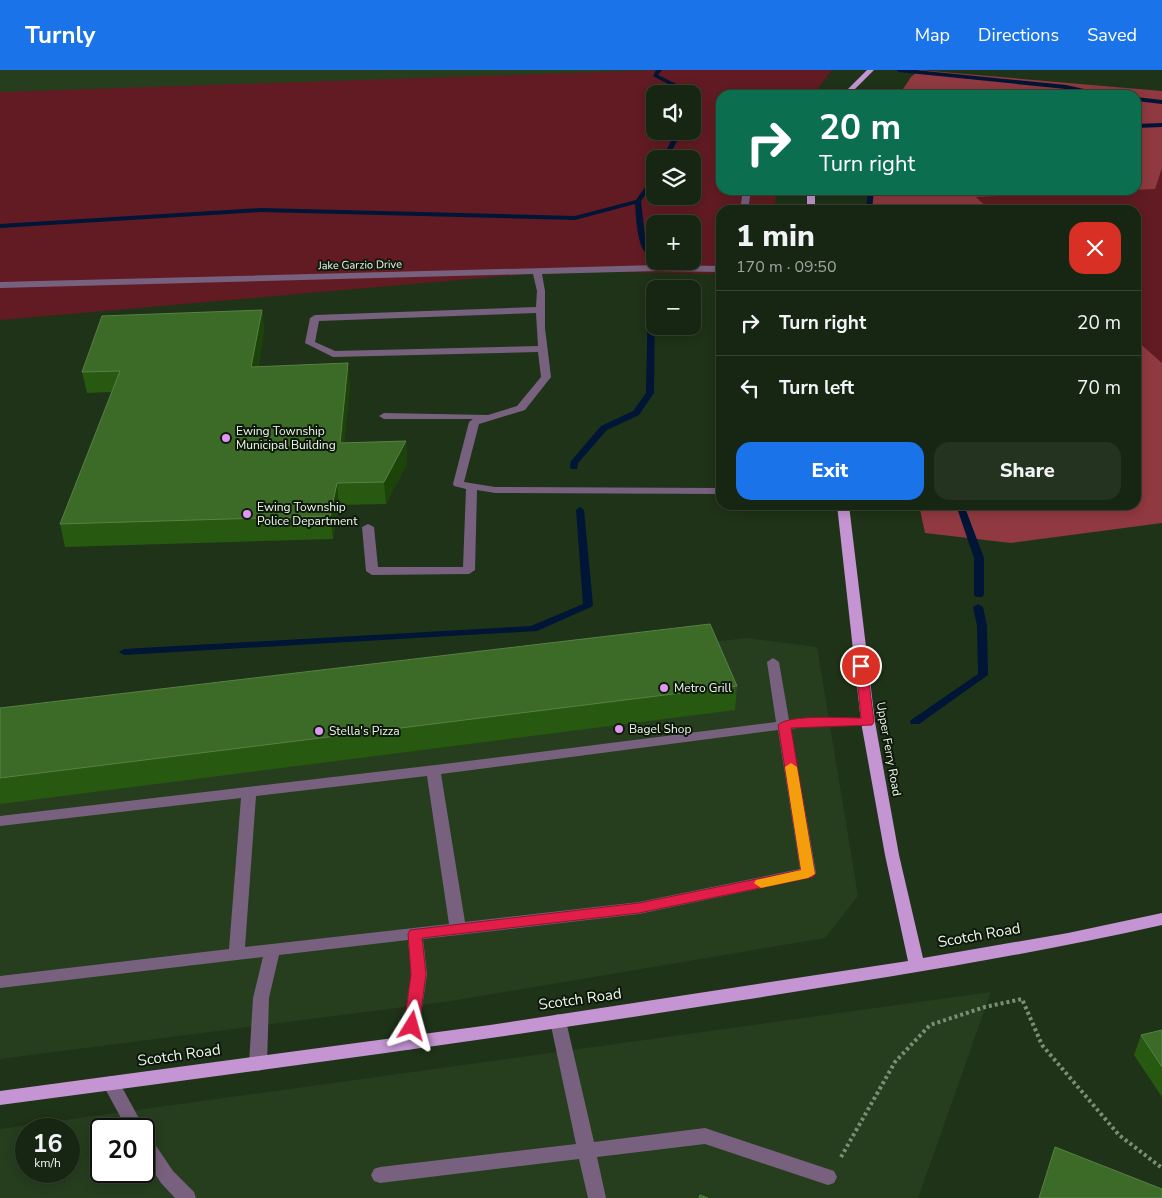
<!DOCTYPE html>
<meta charset="utf-8">
<style>
:root{--surface:#172612;--page:#243220;--text:#f1f3f6;--muted:#9ea59f;--line:#364332;--accent:#1a73e8}
body{margin:0;font-family:"Nunito Sans",sans-serif;background:var(--page);color:var(--text);height:100vh;display:flex;flex-direction:column;font-size:19px;white-space:nowrap}
*{box-sizing:border-box;margin:0}
p{font-size:16px;color:var(--muted)}
.icon{flex:none;width:28px;height:28px;fill:none;stroke:currentColor;stroke-width:2;stroke-linecap:round;stroke-linejoin:round}
.map{position:relative;flex:1;overflow:hidden}
.side{position:absolute;left:716px;top:135px;width:425px;height:305px;display:flex;flex-direction:column;background:var(--surface);border-radius:15px;box-shadow:0 2px 12px #0003,0 0 0 1px var(--line)}
.side>*{flex:none}
.guide{position:absolute;left:716px;top:20px;width:425px;height:105px;border-radius:15px;box-shadow:0 2px 12px #0003,0 0 0 1px var(--line);background:#0b6e4f;color:#fff;overflow:hidden}
.fabs{position:absolute;left:646px;top:15px;display:grid;gap:10px}
.fabs a{display:grid;place-items:center;width:55px;height:55px;border-radius:10px;background:var(--surface);box-shadow:0 2px 12px #0003,0 0 0 1px var(--line);font-size:25px}
.speed{position:absolute;left:15px;top:1048px;display:flex;gap:10px;font-size:25px;font-weight:700;text-align:center}
.speed>*{display:grid;place-content:center;width:65px;height:65px;border-radius:50%;background:var(--surface);box-shadow:0 2px 12px #0003,0 0 0 1px var(--line);line-height:1}
.speed small{font-size:12px;font-weight:400}
.speed .limit{border:2px solid #111;border-radius:8px;background:#fff;color:#111}
.pin{position:absolute;display:grid;place-items:center;width:42px;height:42px;color:#fff;margin:-21px;border:2px solid #fff;border-radius:50%;box-shadow:0 1px 5px #0007}
.me{position:absolute;width:55px;margin:-28px;rotate:8deg;stroke-linejoin:round;filter:drop-shadow(0 0 4px #0008)}
.turn{display:flex;align-items:center;gap:18px;height:105px;padding:0 20px;font-size:22px}
.turn .icon{width:65px;height:65px;stroke-width:2.5}
.turn b{display:block;font-size:35px;line-height:42px}
.round{display:grid;place-items:center;flex:none;width:52px;height:52px;border-radius:15px;background:var(--page)}
.overview{display:flex;align-items:center;justify-content:space-between;height:85px;padding:0 20px}
h1{font-size:30px;font-weight:800;line-height:38px}
.button{display:flex;gap:10px;margin-top:auto;padding:10px 20px}
.button a{flex:1;height:58px;border-radius:15px;background:var(--accent);color:#fff;font-size:20px;font-weight:800;line-height:58px;text-align:center}
.button a+a{background:var(--page);color:var(--text)}
ul{padding:0;list-style:none}
li{display:flex;align-items:center;gap:15px;height:65px;padding:0 20px;border-top:1px solid var(--line)}
li div{flex:1}
li b{display:block;font-size:19px}
li em{font-style:normal}
header{display:flex;align-items:center;gap:30px;box-sizing:border-box;height:70px;padding:0 25px;background:var(--accent);color:#fff}
header strong{font-size:24px}
nav{display:flex;gap:28px;margin-inline-start:auto;font-size:18px}
.map>svg:first-child{display:block}
</style>
<header>
<strong>Turnly</strong>
<nav><a>Map</a><a>Directions</a><a>Saved</a></nav>
</header>
<div class="map">
<svg width="1162" height="1128" viewBox="0 0 1162 1128">
<rect width="100%" height="100%" fill="#1f3318"/>
<g fill="#263e1e" fill-rule="evenodd">
<polygon points="0,0 724,0 0,23"/>
<polygon points="747,568 817,577 858,826 825,868 451,931 0,989 0,654"/>
<path d="M991 922 918 1128H0V1059ZM26 1059H69V1101H26ZM101 1059H144V1101H101Z"/>
</g>
<g fill="#621b22" fill-rule="evenodd">
<path d="M658 0H832L813 25H721V120H776L775 140H721V204L562 201 0 250V22ZM655 24H692V61H655ZM655 89H692V126H655ZM655 154H692V191H655Z"/>
<polygon points="1162,98 1162,293 1136,270 1136,140 990,140 976,127 1154,119"/>
</g>
<g fill="#903940">
<polygon points="919,0 1162,21 1162,98 1155,119 1136,120 1136,25 899,25 911,7"/>
<polygon points="870,120 1133,120 976,127 990,140 871,140"/>
<polygon points="1136,270 1162,293 1162,453 1011,473 925,463 919,435 1136,435"/>
</g>
<g fill="none" stroke-linecap="round" stroke-linejoin="round">
<g fill="#011536" fill-rule="evenodd">
<polygon points="656,0 662,0 658,5 699,25 694,36 692,37 694,27 692,24 687,24 653,6"/>
<polygon points="896,0 915,0 1066,15 1111,25 1099,25 1066,19 899,2"/>
<polygon points="1136,27 1162,30 1162,34 1136,31"/>
<polygon points="1162,53 1162,57 1136,58 1136,54"/>
<polygon points="676,61 682,61 668,89 662,89"/>
<path d="M655 105V111L641 131 645 167 651 183 648 185C637 178 636 147 635 134L575 150 261 142 0 158V154L261 138 575 146 636 130 653 106Z"/>
<polygon points="868,120 874,120 872,140 866,140"/>
<polygon points="648,224 655,226 654,323 639,345 607,360 578,393 577,399 571,399 570,397 571,391 601,356 633,341 646,323"/>
<polygon points="956,435 964,435 984,488 984,525 982,527 976,527 974,525 974,488"/>
<polygon points="580,437 584,440 593,535 591,537 537,561 124,585 119,582 124,579 531,556 583,534 576,440"/>
<polygon points="978,534 983,537 987,556 988,605 919,654 911,654 910,652 911,650 978,604 977,556 973,537"/>
</g>
<polyline stroke="#7d8e78" stroke-width="4" stroke-dasharray="3 3" stroke-linecap="butt" points="841,1087 895,992 930,955 985,937 1022,929 1042,975 1119,1065 1162,1098"/>
<g fill="#78617f" fill-rule="evenodd">
<polygon points="743,120 751,120 748,140 740,140"/>
<path d="M658 195 721 196V202L658 201 542 204 545 221V258L551 307 525 340 479 354 464 412 495 417 721 418V424L495 423 477 420 475 500 469 504 372 505 366 501 362 457 368 454 374 457 378 497H463L466 419 454 416 453 414 469 352 473 349H384L379 346 384 343 488 345 517 336 541 307 538 282 333 287 305 273 310 248 315 245 536 237 537 221 533 204 0 218V212ZM536 243 538 276 335 281 315 272 319 251Z"/>
<path d="M773 588 779 592 789 650 809 648H868L875 652 868 656H809L791 659 816 803 813 807 639 844 423 869 427 904 417 973 415 978 409 980 403 978 401 973 411 904 408 870 279 885 269 928 267 994 264 999 258 1001 252 999 249 994 253 928 263 887 0 918V906L229 879 241 728 0 756V746L444 694 776 652 767 592ZM778 660 800 799 639 832 465 852 441 704ZM427 706 449 854 245 877 256 726Z"/>
<polygon points="558,944 564,946 566,951 594,1072 705,1058 834,1101 837,1107 834,1113 828,1115 705,1074 597,1087 606,1128 588,1128 579,1089 380,1113 374,1111 371,1105 374,1099 380,1097 576,1074 550,951 552,946"/>
<polygon points="111,1006 117,1008 142,1054 145,1059 144,1061 144,1059 127,1059 102,1013 105,1008"/>
<polygon points="144,1064 150,1067 173,1101 194,1122 196,1128 175,1128 161,1113 144,1087"/>
</g>
<g fill="#c495d2" fill-rule="evenodd">
<polygon points="867,0 874,0 849,25 842,25"/>
<rect x="807" y="120" width="8" height="20"/>
<path d="M837 435H849L875 652 899 785 923 888 1068 863 1162 843V855C1024 886 883 908 743 930 496 969 248 1002 0 1035V1021L490 955 908 891 885 785 861 652Z"/>
</g>
</g>
<g fill="#275910">
<polygon points="262,240 264,260 258,297 350,314 344,373 406,371 407,393 386,434 339,435 333,469 65,477 60,454 112,322 87,323 82,302"/>
<polygon points="737,616 735,640 0,734 0,638"/>
<polygon points="1162,960 1162,1027 1134,985 1141,965"/>
</g>
<g fill="#1b430a">
<polygon points="262,240 264,260 254,318 251,297"/>
<polygon points="348,293 350,314 342,395 340,373"/>
<polygon points="406,371 407,393 386,434 384,412"/>
<polygon points="337,413 339,435 333,469 330,446"/>
</g>
<g fill="#3c6a27" stroke="#588146">
<polygon points="262,240 251,297 348,293 340,373 406,371 384,412 337,413 330,446 60,454 120,301 82,302 102,246"/>
<polygon points="710,554 737,616 0,708 0,638"/>
<polygon points="1162,960 1162,997 1141,965"/>
<polygon points="1055,1077 1162,1119 1162,1128 1039,1128"/>
<polygon points="700,1125 708,1128 699,1128"/>
</g>
<path fill="#e11d48" stroke="#92132f" d="M861 593 867 596 874 652 872 655 791 658 815 804 813 807 639 843 422 868 426 904 419 956 417 960 412 962 406 960 404 956 411 904 408 864 410 860 639 833 801 800 778 655C788 644 845 648 861 648L856 596Z"/>
<polygon fill="#f59e0b" points="791,693 797,697 815,804 808,808 761,818 754,813 756,810 801,800 785,697"/>
<g fill="#de98f2" stroke="#0f180c" stroke-width="2">
<circle cx="226" cy="368" r="5"/>
<circle cx="247" cy="444" r="5"/>
<circle cx="664" cy="618" r="5"/>
<circle cx="619" cy="659" r="5"/>
<circle cx="319" cy="661" r="5"/>
</g>
<g text-anchor="middle" dominant-baseline="central" stroke-width="4" stroke-linejoin="round" paint-order="stroke">
<g font-size="11" fill="#ecf9e8" stroke="#0f180c">
<text transform="translate(360 195) rotate(-1)">Jake Garzio Drive</text>
</g>
<g font-size="12" fill="#ecf9e8" stroke="#0f180c" text-anchor="start">
<text x="236" y="361">Ewing Township<tspan x="236" dy="14">Municipal Building</tspan></text>
<text x="257" y="437">Ewing Township<tspan x="257" dy="14">Police Department</tspan></text>
<text x="674" y="618">Metro Grill</text>
<text x="629" y="659">Bagel Shop</text>
<text x="329" y="661">Stella's Pizza</text>
</g>
<g font-size="12" fill="#ecf9e8" stroke="#0f180c">
<text transform="translate(889 679) rotate(80)">Upper Ferry Road</text>
</g>
<g font-size="15" fill="#ecf9e8" stroke="#0f180c">
<text transform="translate(979 865) rotate(-10)">Scotch Road</text>
<text transform="translate(580 929) rotate(-8)">Scotch Road</text>
<text transform="translate(179 985) rotate(-8)">Scotch Road</text>
</g>
</g>
</svg>
<div class="fabs">
<a><svg class="icon" aria-label="sound" viewBox="0 0 24 24"><path d="M4 9h4l5-4v14l-5-4H4zM17 9q2 3 0 6"/></svg></a>
<a><svg class="icon" aria-label="layers" viewBox="0 0 24 24"><path d="M12 4l9 5-9 5-9-5zM3 14l9 5 9-5"/></svg></a>
<a>+</a>
<a>−</a>
</div>
<div class="speed"><div>16<small>km/h</small></div><div class="limit">20</div></div>
<div class="pin" style="left:861px;top:596px;background:#d93025"><svg class="icon" aria-label="arrive" viewBox="0 0 24 24"><path d="M6 21V4h12l-3 4 3 4H6"/></svg></div>
<svg class="me" style="left:412px;top:956px" viewBox="-20 -20 40 40"><path d="M0-17L14 15 0 8-14 15z" fill="#e11d48" stroke="#fff" stroke-width="4"/></svg>
<div class="guide">
<div class="turn"><svg class="icon" aria-label="right" viewBox="0 0 24 24"><path d="M7 20v-9h11M14 6l5 5-5 5"/></svg><div><b>20 m</b>Turn right</div></div>
</div>
<section class="side">
<div class="overview"><div><h1>1 min</h1><p>170 m · 09:50</p></div><a class="round" style="background:#d93025;color:#fff"><svg class="icon" aria-label="close" viewBox="0 0 24 24"><path d="M6 6l12 12M18 6L6 18"/></svg></a></div>
<ul>
<li><svg class="icon" aria-label="right" viewBox="0 0 24 24"><path d="M7 20v-9h11M14 6l5 5-5 5"/></svg><div><b>Turn right</b></div><em>20 m</em></li>
<li><svg class="icon" aria-label="left" viewBox="0 0 24 24"><path d="M17 20v-9H6M10 6l-5 5 5 5"/></svg><div><b>Turn left</b></div><em>70 m</em></li>
</ul>
<div class="button"><a>Exit</a><a>Share</a></div>
</section>
</div>
